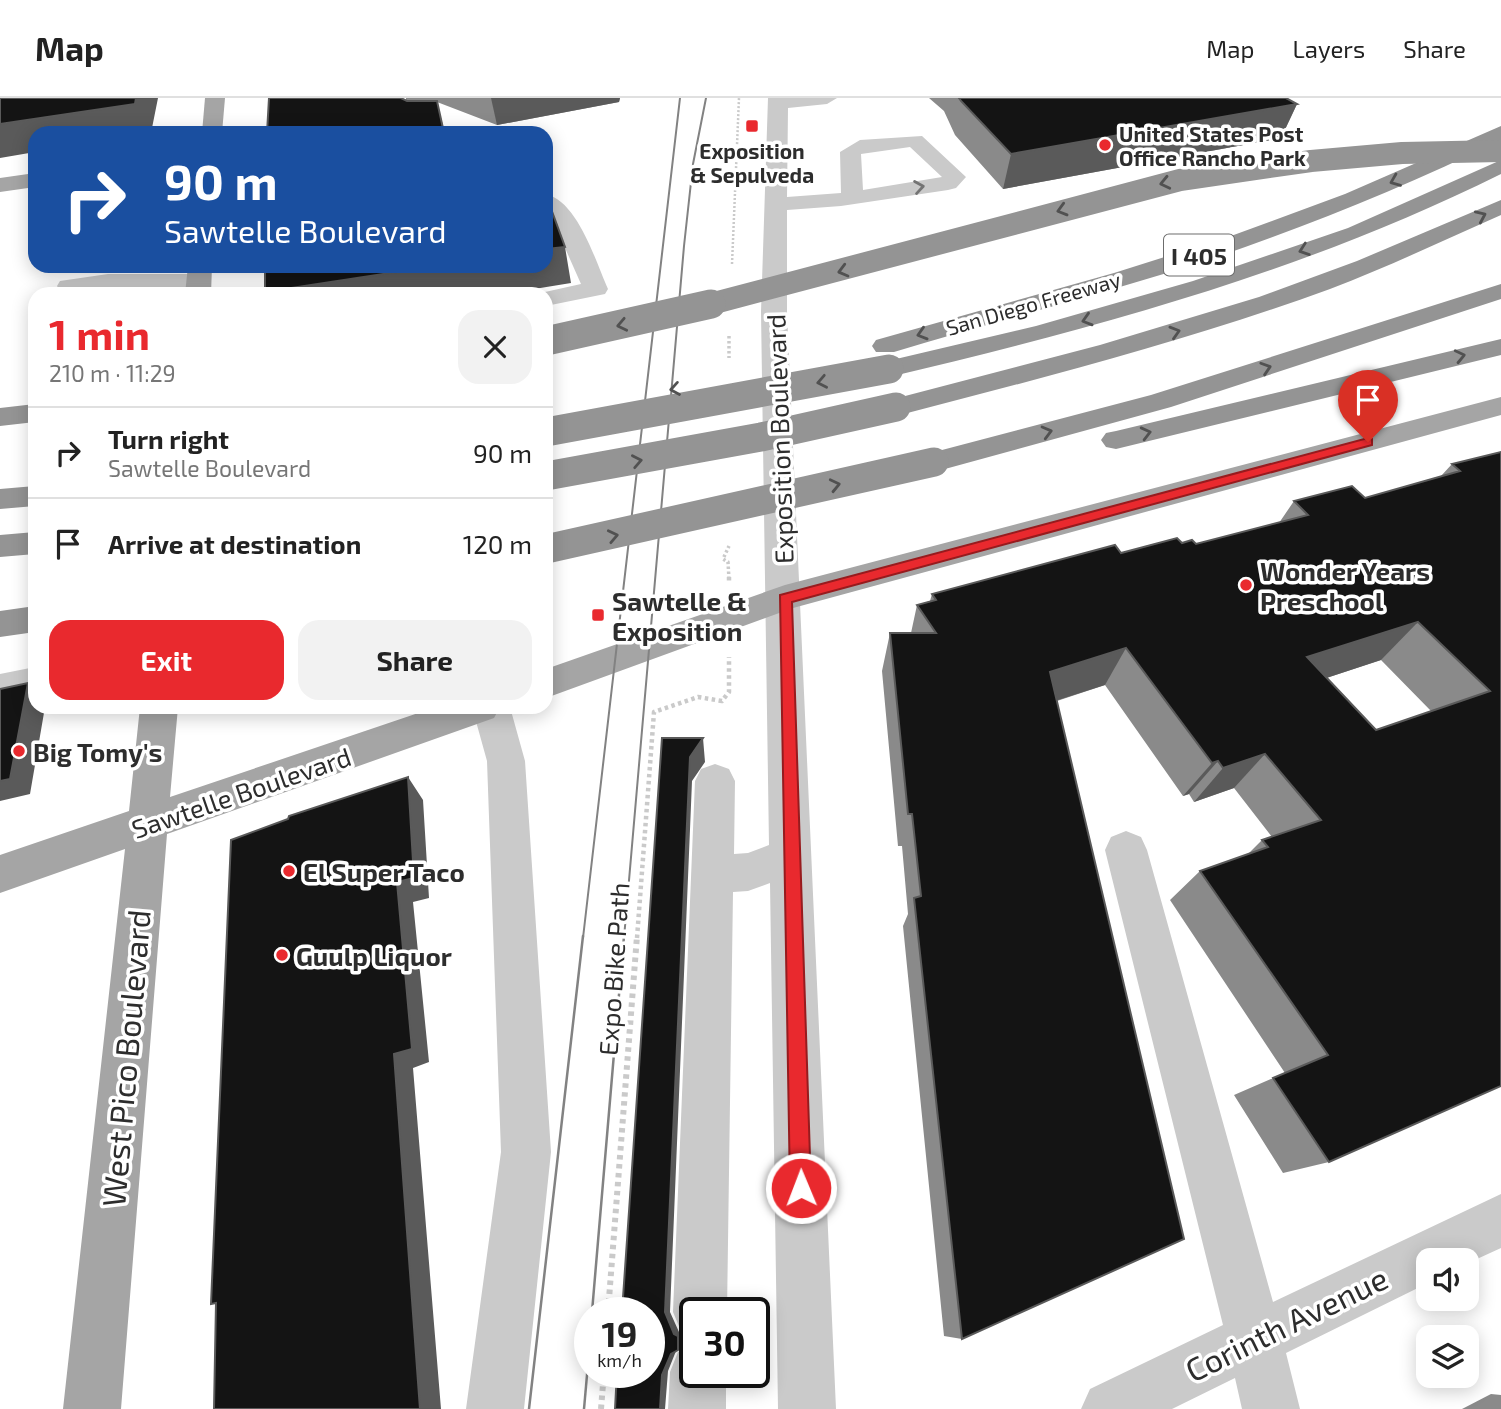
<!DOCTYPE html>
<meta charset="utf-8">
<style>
:root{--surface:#fff;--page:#f2f2f2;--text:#222;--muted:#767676;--line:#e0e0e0;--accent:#e9292e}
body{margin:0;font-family:"Exo 2",sans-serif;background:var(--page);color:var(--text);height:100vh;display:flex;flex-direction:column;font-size:26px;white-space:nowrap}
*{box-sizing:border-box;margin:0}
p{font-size:23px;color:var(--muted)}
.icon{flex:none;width:38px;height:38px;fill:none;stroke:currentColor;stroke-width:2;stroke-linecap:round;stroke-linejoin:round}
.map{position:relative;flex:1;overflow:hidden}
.sheet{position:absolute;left:28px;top:189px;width:525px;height:427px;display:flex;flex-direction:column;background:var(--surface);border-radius:21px;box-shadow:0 4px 18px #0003}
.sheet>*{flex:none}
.top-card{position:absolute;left:28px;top:28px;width:525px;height:147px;border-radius:21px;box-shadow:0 4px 18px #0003;background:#1a4fa0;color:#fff;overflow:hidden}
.tools{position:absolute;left:1416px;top:1150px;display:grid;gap:14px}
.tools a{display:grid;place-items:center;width:63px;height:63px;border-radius:14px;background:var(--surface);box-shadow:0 4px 18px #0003;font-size:35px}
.speed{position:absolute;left:574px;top:1199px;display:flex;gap:14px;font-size:35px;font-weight:700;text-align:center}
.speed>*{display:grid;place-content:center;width:91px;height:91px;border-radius:50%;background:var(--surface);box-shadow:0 4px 18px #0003;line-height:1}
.speed small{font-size:18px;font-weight:400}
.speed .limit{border:4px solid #111;border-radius:10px;background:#fff;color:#111}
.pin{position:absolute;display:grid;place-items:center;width:60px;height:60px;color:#fff;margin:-72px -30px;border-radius:50% 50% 50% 0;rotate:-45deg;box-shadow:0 0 7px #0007}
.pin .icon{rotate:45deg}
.me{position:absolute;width:77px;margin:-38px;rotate:359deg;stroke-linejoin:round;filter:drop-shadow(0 0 5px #0008)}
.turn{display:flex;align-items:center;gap:24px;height:147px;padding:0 21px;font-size:32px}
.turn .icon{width:91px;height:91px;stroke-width:2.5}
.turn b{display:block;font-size:49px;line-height:60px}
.round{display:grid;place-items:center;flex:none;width:74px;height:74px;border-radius:21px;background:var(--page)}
.headline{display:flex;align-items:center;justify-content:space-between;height:119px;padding:0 21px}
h1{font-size:42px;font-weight:700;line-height:52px;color:var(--accent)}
.primary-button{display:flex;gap:14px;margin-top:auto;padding:14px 21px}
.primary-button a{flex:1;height:80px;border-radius:21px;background:var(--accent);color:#fff;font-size:28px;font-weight:700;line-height:80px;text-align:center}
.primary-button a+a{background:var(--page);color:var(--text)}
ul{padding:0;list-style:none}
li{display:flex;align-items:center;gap:21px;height:91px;padding:0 21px;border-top:2px solid var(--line)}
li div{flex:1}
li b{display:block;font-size:26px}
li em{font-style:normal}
header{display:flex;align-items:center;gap:42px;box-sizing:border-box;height:98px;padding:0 35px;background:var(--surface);border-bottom:2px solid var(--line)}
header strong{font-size:33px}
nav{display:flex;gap:38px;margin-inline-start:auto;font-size:24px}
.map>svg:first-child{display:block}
</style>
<header>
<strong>Map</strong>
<nav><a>Map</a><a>Layers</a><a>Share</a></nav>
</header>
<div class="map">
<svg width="1501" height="1311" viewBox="0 0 1501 1311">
<rect width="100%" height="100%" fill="#fff"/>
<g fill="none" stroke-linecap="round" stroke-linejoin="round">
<polyline stroke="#cacaca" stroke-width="2.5" stroke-dasharray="2 2" stroke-linecap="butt" points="732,166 739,0"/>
<g stroke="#cacaca" stroke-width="3.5" stroke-dasharray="2.5 2.5" stroke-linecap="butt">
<polyline points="729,238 729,260"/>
<polyline points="729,481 728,464 723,461 729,448"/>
</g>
<g stroke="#cacaca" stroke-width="4.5" stroke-dasharray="3.5 3.5" stroke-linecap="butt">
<polyline points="729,479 729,483"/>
<polyline points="637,840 654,614 698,599 722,603 729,594 729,559"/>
</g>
<g stroke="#cacaca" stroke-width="6" stroke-dasharray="4.5 4.5" stroke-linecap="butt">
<polyline points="608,1214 637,838"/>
<polyline points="601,1311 604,1274"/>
</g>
<g fill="#cacaca" fill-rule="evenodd">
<path d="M768 0H837L827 6 788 10 787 99 841 95 840 54 860 42 922 38 966 79 956 90 948 92 841 108 787 112V214L836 1311H778L770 785 748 793 733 794 727 1214H695V1239L681 1233 673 1214 695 683 701 671 715 666 729 671 735 683 734 756 748 755 769 747 761 214ZM910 49 942 79 863 92 861 56Z"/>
<path d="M546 96C578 104 595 162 608 191L605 196 546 208V196H536L581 186 550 116 546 113Z"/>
<polygon points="108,176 198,176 207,178 210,183 207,188 198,190 60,193 57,188 60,183"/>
<polygon points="35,569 35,597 0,606 0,576"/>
<polygon points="472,609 510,609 525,663 551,1054 524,1311 466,1311 501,1054 487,663"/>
<polygon points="1126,733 1141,739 1147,752 1273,1204 1501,1096 1501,1150 1466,1166 1466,1162 1428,1162 1428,1185 1286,1255 1300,1311 1242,1311 1235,1280 1172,1311 1081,1311 1090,1291 1223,1227 1105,752 1111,739"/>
<polygon points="695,1247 695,1274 726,1274 726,1311 668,1311 670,1274 678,1254"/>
</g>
<g fill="#a5a5a5" fill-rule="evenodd">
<polygon points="205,0 225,0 222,35 202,35"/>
<polygon points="35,75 35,89 0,94 0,80"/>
<polygon points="188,168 212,168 211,196 185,196"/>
<polygon points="1501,299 1501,317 793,510 546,600 546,571 785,487"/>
<polygon points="140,609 178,609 170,699 436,609 500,609 494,620 167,736 121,1311 63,1311 125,751 0,795 0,757 129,713"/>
</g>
<g fill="#949494" fill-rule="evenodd">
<path d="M1501 28V42C1407 88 1310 127 1211 161 1107 195 1000 222 894 254H876L872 248 876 242 1114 175 1231 138 1345 96Z"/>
<path d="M1501 62V76C1306 173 1100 229 889 279L879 277 875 271 879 265 1036 228 1193 183 1348 130Z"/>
<path d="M1501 102V117C1444 142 1388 169 1330 191 1188 243 1042 280 896 318L886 315 882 309 886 303 1100 247 1259 199 1357 163Z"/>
<polygon points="1501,186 1501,201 1171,309 934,374 923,371 919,364 923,357 1151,297"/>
<polygon points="1501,241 1501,257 1116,351 1106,349 1101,342 1106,335 1116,333"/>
<polygon points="35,306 35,324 0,328 0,310"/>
<polygon points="35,388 35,408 0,411 0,391"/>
<polygon points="35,434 35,456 0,459 0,437"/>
<polygon points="35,508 35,534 0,539 0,513"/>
</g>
<g stroke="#828282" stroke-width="2">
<polyline points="583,840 680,0"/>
<polyline points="624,840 684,148 693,66 706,0"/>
</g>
<g stroke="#828282" stroke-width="2.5">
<polyline points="592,1214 624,838"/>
<polyline points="529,1311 583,838"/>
<polyline points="584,1311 590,1243"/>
</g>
<polyline stroke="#949494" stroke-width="22" points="703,208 1180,82 1311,63 1402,55 1501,53"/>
<g stroke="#949494" stroke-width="29">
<polyline points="546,243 711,206"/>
<polyline points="546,334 889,271"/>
<polyline points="546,378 761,339 896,309"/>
<polyline points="546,451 934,364"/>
</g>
</g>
<g fill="#8a8a8a" fill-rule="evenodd">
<polygon points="406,0 620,0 619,4 497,27 437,4 445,35 406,3"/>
<polygon points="929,0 1286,0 1297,6 1281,40 1003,91 955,37 944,13"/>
<path d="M1501 354V988L1329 1064 1283 1075 1234 997 1285 975 1170 802 1200 773 1248 756 1262 742 1272 739 1234 690 1194 704 1189 696 1183 698 1105 587 1057 603 962 1241 944 1238 903 828 908 816 902 748H898L882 573 890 535H911L917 507 930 503 932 496 1121 455 1182 445 1196 446 1279 425 1294 403 1365 400 1441 378 1452 366ZM1381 562 1431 613 1376 632 1326 580Z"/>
<polygon points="1491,1296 1501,1297 1501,1311 1462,1311"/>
</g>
<g fill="#5a5a5a">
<polygon points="136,0 158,0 151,35 35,35 35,54 0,60 0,26"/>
<polygon points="491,0 620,0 619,4 497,27"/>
<polygon points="1297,6 1281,40 1003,91 1011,56"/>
<polygon points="565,149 571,185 503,196 266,196 265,194 436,168 546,168 546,151"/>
<polygon points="1418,524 1381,562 1275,597 1307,559"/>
<polygon points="1126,550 1105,587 1033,610 1050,574"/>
<polygon points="28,585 35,591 35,609 45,609 30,696 0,703 0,683"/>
<polygon points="703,640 705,664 692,683 670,1214 679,1234 683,1237 682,1249 678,1252 665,1214 690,659"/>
<polygon points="1265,656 1234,690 1194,704 1223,670"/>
<polygon points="1218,663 1189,696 1183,698 1212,665"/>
<polygon points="408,679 423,702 429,800 413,804 429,964 413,970 441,1311 420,1311 394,956 397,784"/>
<polygon points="676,1253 668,1273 665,1311 660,1311 662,1277 671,1256"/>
</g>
<g fill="#141414" stroke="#5a5a5a" stroke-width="2" fill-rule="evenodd">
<polygon points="0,0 136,0 135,6 0,26"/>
<polygon points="269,0 401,0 407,3 437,3 444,35 267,35"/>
<polygon points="959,0 1286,0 1297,6 1011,56 961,3"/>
<polygon points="546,97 565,149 546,151"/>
<polygon points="265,168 436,168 265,194"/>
<path d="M1501 354V988L1329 1064 1273 980 1328 957 1200 773 1268 749 1262 742 1321 722 1265 656 1223 670 1218 663 1212 665 1126 550 1050 574 1184 1141 962 1241 914 800 921 798 912 716H908L890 535H936L917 507 936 502 932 496 1115 447 1121 455 1177 440 1182 445 1192 442 1196 446 1308 417 1294 403 1352 388 1365 400 1460 373 1452 366ZM1418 524 1490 593 1376 632 1307 559Z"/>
<polygon points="28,585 10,681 0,683 0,591"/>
<polygon points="662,640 703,640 690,659 665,1214 674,1236 678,1238 678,1252 671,1256 662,1277 660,1311 615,1311 617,1274 649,1274 649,1214 622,1214"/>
<polygon points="408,679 414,780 397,784 412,951 394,956 420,1311 214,1311 216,1205 211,1206 231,742 288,721 289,718"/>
</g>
<defs><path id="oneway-chevron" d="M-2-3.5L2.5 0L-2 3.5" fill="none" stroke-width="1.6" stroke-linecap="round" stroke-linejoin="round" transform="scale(1.75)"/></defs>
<g stroke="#515151">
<use href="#oneway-chevron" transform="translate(1395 83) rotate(158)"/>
<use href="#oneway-chevron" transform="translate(1165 85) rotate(167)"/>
<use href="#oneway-chevron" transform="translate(1062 112) rotate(164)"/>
<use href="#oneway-chevron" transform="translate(1481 118) rotate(-24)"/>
<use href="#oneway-chevron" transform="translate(1304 152) rotate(161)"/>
<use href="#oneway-chevron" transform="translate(843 173) rotate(165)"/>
<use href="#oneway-chevron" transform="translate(1087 222) rotate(163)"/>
<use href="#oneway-chevron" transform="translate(622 227) rotate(168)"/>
<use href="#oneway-chevron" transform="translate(1175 234) rotate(-17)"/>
<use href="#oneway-chevron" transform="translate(922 236) rotate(163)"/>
<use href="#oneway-chevron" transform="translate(1460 258) rotate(-13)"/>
<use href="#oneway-chevron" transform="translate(1266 270) rotate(-18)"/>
<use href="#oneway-chevron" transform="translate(822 284) rotate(169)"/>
<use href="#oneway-chevron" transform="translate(675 291) rotate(170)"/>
<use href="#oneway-chevron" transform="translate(1047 334) rotate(-15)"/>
<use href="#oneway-chevron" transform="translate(1146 335) rotate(-14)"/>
<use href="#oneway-chevron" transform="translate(637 363) rotate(-11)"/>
<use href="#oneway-chevron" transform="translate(835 387) rotate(-13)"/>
<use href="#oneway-chevron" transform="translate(613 438) rotate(-12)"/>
</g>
<use stroke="#747474" href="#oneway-chevron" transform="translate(919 89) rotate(-9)"/>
<polygon fill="#e9292e" stroke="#971b1e" stroke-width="2" points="1368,340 1372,341 1372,347 792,504 811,1090 808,1097 801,1100 793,1097 790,1090 780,497"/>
<g fill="#e9292e" stroke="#fff" stroke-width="2.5">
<rect x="745" y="21" width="14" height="14" rx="3.5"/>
<circle cx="1105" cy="47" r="7"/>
<circle cx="1246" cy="487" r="7"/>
<rect x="591" y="510" width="14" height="14" rx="3.5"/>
<circle cx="19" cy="653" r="7"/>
<circle cx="289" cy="773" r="7"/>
<circle cx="282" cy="857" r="7"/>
</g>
<g text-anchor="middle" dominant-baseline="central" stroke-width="7" stroke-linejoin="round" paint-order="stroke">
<g font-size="21" font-weight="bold" fill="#2d2d2d" stroke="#fff" text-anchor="start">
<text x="1119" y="35">United States Post<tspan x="1119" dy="24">Office Rancho Park</tspan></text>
<text x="752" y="52" text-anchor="middle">Exposition<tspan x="752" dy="24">&amp; Sepulveda</tspan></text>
</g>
<g font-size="21" fill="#2d2d2d" stroke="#fff">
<text transform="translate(1033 205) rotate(-16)">San Diego Freeway</text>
</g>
<rect fill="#fff" stroke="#6c6c6c" stroke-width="2" x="1164" y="136.5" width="70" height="41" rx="5"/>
<g font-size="24" font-weight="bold" fill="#2d2d2d">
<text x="1199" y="157">I 405</text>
</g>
<g font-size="26" fill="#2d2d2d" stroke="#fff">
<text transform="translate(779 341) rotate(-92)">Exposition Boulevard</text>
<text transform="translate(241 694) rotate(-19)">Sawtelle Boulevard</text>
<text transform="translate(613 871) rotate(-86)">Expo Bike Path</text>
</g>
<g font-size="26" font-weight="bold" fill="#2d2d2d" stroke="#fff" text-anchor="start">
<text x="1260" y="472">Wonder Years<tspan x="1260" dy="30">Preschool</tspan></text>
<text x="612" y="502">Sawtelle &amp;<tspan x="612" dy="30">Exposition</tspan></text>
<text x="33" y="653">Big Tomy's</text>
<text x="303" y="773">El Super Taco</text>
<text x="296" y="857">Guulp Liquor</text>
</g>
<g font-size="32" fill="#2d2d2d" stroke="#fff">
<text transform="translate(125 960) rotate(-85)">West Pico Boulevard</text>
<text transform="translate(1286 1225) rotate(-26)">Corinth Avenue</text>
</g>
</g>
</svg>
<div class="tools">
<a><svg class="icon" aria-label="sound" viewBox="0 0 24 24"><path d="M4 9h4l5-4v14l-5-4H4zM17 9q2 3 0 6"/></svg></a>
<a><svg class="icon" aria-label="layers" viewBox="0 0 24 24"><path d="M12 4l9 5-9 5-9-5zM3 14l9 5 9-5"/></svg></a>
</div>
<div class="speed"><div>19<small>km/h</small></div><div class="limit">30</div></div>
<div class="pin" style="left:1368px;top:344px;background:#d93025"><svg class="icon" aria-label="arrive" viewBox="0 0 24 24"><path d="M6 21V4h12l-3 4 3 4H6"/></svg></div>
<svg class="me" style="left:801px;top:1090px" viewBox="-20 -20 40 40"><circle r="17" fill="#e9292e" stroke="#fff" stroke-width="3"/><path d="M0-11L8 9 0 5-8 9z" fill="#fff"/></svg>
<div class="top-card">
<div class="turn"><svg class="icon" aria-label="right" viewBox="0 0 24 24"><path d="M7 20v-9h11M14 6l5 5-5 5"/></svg><div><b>90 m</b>Sawtelle Boulevard</div></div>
</div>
<section class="sheet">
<div class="headline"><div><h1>1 min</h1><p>210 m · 11:29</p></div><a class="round"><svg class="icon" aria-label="close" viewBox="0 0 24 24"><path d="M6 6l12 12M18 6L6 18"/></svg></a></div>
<ul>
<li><svg class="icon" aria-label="right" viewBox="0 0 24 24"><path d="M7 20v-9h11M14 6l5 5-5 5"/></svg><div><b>Turn right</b><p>Sawtelle Boulevard</p></div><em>90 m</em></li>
<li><svg class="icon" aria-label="arrive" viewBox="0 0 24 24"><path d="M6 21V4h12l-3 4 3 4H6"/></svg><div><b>Arrive at destination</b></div><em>120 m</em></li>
</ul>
<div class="primary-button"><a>Exit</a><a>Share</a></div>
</section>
</div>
